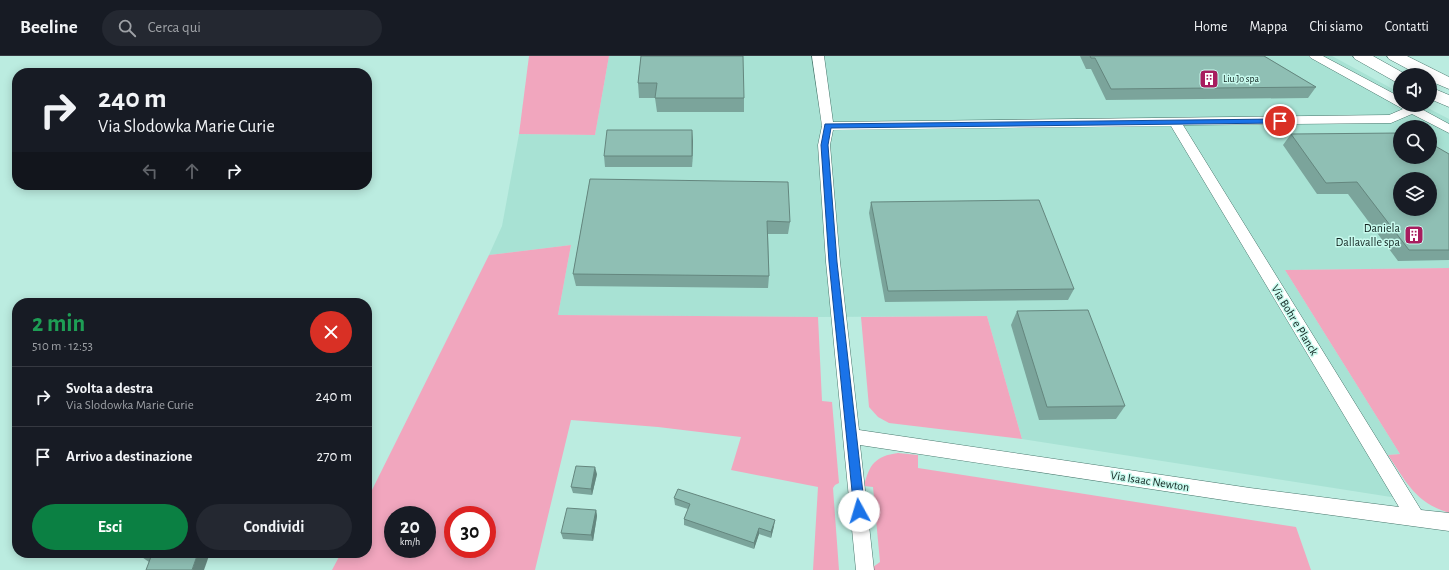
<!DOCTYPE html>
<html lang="it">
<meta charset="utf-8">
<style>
:root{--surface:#171b24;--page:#242831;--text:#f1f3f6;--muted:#9ea1a6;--line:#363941;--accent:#0b8043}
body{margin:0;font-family:"Alegreya Sans",sans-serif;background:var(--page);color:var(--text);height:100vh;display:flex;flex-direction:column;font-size:15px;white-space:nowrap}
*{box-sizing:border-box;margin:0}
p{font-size:13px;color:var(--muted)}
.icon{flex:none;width:22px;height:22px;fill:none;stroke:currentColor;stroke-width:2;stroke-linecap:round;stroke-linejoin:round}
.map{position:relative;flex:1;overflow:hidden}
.drawer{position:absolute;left:12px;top:242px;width:360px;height:260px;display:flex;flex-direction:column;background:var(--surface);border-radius:16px;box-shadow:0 2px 10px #0003}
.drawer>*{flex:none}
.hud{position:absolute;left:12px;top:12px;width:360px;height:122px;border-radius:16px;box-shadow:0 2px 10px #0003;background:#171b24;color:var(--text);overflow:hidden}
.controls{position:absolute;left:1393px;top:12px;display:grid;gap:8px}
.controls a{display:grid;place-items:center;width:44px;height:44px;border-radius:50%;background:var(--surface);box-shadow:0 2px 10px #0003;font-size:20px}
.speed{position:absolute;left:384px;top:450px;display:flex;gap:8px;font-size:20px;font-weight:700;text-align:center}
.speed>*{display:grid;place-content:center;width:52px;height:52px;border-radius:50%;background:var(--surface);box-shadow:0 2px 10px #0003;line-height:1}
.speed small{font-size:10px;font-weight:400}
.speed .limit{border:6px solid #d22;background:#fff;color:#111}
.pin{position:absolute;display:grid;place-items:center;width:34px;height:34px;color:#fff;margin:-17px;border:2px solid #fff;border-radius:50%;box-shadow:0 1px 4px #0007}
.me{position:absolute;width:44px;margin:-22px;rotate:354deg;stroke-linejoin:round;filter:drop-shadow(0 0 3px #0008)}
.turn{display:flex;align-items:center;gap:14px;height:84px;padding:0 20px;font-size:18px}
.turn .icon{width:52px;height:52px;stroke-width:2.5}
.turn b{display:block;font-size:28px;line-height:34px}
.lanes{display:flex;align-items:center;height:38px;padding:0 20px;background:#0003;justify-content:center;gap:20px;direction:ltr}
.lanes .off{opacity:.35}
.round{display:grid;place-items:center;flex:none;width:42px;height:42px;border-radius:21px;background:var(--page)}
.headline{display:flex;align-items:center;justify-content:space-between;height:68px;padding:0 20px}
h1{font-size:24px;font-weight:600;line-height:30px;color:#1e9e55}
.primary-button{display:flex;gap:8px;margin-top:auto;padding:8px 20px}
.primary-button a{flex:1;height:46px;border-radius:24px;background:var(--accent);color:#fff;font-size:16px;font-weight:600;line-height:46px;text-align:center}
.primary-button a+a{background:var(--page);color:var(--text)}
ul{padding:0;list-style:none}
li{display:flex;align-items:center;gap:12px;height:60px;padding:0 20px;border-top:1px solid var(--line)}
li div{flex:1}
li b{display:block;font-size:15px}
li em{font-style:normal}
header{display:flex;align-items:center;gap:24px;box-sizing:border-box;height:56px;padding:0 20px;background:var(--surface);border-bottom:1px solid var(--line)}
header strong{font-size:19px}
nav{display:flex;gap:22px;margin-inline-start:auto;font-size:14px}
.search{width:280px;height:36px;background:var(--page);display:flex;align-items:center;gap:10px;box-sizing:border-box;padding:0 14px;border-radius:22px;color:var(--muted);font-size:15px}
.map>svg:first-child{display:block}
</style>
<header>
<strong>Beeline</strong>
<div class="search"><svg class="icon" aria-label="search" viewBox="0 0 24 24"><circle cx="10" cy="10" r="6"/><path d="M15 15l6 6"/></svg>Cerca qui</div>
<nav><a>Home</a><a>Mappa</a><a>Chi siamo</a><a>Contatti</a></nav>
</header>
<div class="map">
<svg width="1449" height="514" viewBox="0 0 1449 514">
<rect width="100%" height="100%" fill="#bbece0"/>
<path fill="#a8e2d4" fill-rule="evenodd" d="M609 0H1332L1400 37V49H1422L1449 63V212L1285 214 1400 398 1388 399 1412 441H1391L1022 383 987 260 818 261 558 259 571 189 489 199 502 170 519 78 595 79ZM1400 71H1430V101H1400ZM1400 123H1430V153H1400Z"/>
<g fill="#f1a6be" fill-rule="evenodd">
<polygon points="529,0 609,0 595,79 519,78"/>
<path d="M571 189 558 259 818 261 822 345 832 346 839 427 835 429 833 432 839 514H813L818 431 731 414 741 381 658 371 571 364 535 514H332L341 497H367V444L489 199ZM393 459H427V493H393ZM453 459H487V493H453Z"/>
<path d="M1449 212V457C1415 446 1407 427 1388 399L1400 398 1285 214Z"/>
<polygon points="987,260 1022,383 889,367 878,361 869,351 861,261"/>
<path d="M898 397 918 399V412L1296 471 1311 514H874L873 511 880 506 873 431 864 430C869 409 875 400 898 397Z"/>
</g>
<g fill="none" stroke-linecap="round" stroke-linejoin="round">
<g stroke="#48766c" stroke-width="1">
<path id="street" d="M812 0H824L833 66 1389 59 1403 53 1311 2 1309 0H1323L1400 41V49H1414L1449 68V77L1412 58 1391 67 1183 69 1421 454 1449 457V475L1250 448 860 389 874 514H856L826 206 818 89 822 70ZM1171 70 1399 451 1250 432 859 374 840 206 830 89 833 74Z"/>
</g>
<g stroke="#48766c" stroke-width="1">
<g id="highway">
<polygon points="1353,0 1373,0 1407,19 1400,19 1400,26 1394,25 1355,3"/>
<polygon points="1387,0 1407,0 1449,21 1449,33 1430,25 1430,19 1419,19 1389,3"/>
<polygon points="1430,31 1449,39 1449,51 1430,43"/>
</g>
</g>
<use href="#street" fill="#fff" fill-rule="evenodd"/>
<use href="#highway" fill="#fff" fill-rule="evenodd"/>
</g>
<g fill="#7ba49b">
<polygon points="641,0 744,42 744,56 657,56 655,42 639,42 638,27"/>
<polygon points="1080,0 1264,0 1316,31 1308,42 1106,44 1091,13 1086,13"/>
<polygon points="1291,78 1449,98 1449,204 1398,205 1348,138 1317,138 1283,89"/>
<polygon points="693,85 692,111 605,111 604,100"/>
<polygon points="590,123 790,166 788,178 768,178 769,220 768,232 576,230 573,218"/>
<polygon points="871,146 1074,233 1068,244 885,246 869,157"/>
<polygon points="1017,255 1125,350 1116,363 1039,364 1011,269"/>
<polygon points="597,418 592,439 573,437 571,431"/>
<polygon points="674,442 774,470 771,482 759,478 754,493 684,469 684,463 688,453 675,449"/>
<polygon points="596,454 597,460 593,485 563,483 561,477"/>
<polygon points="140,497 210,497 149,506 139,499"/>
</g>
<g fill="#64867e">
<polygon points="692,74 693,85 692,111"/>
<polygon points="595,411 597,418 592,439 591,433"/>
<polygon points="596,454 597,460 593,485 591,479"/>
<polygon points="775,464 774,470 771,482 771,476"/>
<polygon points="759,472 759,478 754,493 754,487"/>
<polygon points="198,497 210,497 204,514 192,514"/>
</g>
<g fill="#8fbfb4" stroke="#64867e" fill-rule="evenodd">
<polygon points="641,0 743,0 744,42 655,42 657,27 638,27"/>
<polygon points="1090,0 1264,0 1316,31 1111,33 1095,2 1091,2"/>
<polygon points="607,74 692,74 692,100 604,100"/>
<path d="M1400 77V101H1430V87L1449 98V194H1409L1357 126 1326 127 1291 78ZM1400 123H1430V153H1400Z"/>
<polygon points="590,123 788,126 790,166 767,165 769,220 573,218"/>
<polygon points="1039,144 1074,233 888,235 871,146"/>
<polygon points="1088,254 1125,350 1047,351 1017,255"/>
<polygon points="576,410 595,411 591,433 571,431"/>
<polygon points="678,433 775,464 771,476 759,472 754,487 684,463 690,448 674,442"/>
<polygon points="567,452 596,454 591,479 561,477"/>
<polygon points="140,497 198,497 192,514 146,514 152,498 139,499"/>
</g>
<polygon fill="#1a73e8" stroke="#114b97" points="1280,63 1283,65 1282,67 831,72 828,89 837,206 865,455 863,458 859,460 855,458 854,455 829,206 821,89 825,68"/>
<defs>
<g id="building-square" transform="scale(1)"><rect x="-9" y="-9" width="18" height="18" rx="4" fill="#a81c5e" stroke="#c8faee"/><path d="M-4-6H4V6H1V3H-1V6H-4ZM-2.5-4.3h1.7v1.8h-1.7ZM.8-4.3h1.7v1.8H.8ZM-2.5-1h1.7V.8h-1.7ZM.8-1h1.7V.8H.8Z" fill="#fff"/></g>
</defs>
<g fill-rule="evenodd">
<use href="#building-square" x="1209" y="23"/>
<use href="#building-square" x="1414" y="179"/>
</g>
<g text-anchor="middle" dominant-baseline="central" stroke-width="3" stroke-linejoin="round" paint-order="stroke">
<g font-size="10" fill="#122521" stroke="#c8faee" text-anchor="start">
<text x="1223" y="23">Liu Jo spa</text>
</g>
<g font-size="12" fill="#122521" stroke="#c8faee" text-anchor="end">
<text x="1400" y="172">Daniela<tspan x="1400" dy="14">Dallavalle spa</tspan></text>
</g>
<g font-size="12" fill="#122521" stroke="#c8faee">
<text transform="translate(1295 264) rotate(59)">Via Bohr e Planck</text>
<text transform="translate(1150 425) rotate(9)">Via Isaac Newton</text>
</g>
</g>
</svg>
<div class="controls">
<a><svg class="icon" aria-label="sound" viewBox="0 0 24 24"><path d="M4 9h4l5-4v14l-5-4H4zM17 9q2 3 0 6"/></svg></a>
<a><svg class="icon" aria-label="search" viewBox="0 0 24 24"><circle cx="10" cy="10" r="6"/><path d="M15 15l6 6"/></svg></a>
<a><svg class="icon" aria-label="layers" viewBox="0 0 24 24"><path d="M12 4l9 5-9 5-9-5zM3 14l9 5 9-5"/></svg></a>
</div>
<div class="speed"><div>20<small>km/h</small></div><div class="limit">30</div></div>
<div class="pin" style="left:1280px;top:65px;background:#d93025"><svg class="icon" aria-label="arrive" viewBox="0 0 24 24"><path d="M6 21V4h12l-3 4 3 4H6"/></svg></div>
<svg class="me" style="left:859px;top:455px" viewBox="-20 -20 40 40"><circle r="19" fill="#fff"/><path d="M0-13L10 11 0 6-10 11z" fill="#1a73e8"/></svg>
<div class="hud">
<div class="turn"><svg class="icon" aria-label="right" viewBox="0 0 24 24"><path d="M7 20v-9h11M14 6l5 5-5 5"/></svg><div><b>240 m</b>Via Slodowka Marie Curie</div></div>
<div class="lanes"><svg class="icon off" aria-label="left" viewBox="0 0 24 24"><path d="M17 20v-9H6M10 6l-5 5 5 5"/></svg><svg class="icon off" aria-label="ahead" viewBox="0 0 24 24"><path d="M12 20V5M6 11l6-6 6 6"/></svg><svg class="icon" aria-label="right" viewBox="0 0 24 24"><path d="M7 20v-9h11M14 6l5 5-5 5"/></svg></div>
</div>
<section class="drawer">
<div class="headline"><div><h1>2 min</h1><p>510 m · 12:53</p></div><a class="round" style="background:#d93025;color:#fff"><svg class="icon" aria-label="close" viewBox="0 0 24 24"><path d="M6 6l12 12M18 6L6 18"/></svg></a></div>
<ul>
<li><svg class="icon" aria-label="right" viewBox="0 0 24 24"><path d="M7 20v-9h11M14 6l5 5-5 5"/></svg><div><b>Svolta a destra</b><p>Via Slodowka Marie Curie</p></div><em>240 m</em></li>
<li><svg class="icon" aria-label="arrive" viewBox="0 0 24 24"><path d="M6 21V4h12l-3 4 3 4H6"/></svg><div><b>Arrivo a destinazione</b></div><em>270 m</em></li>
</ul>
<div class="primary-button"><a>Esci</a><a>Condividi</a></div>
</section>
</div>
